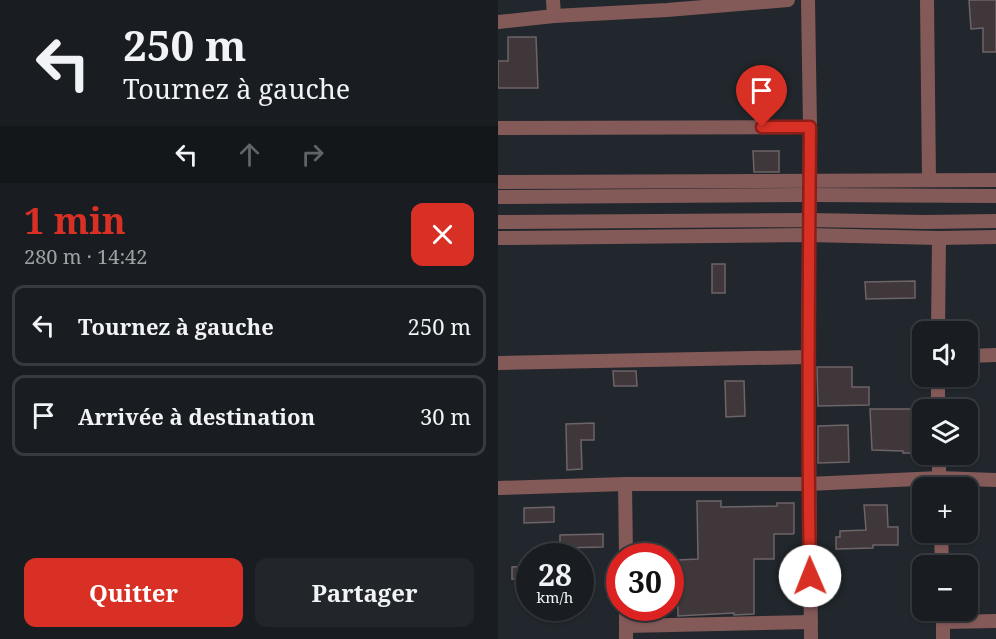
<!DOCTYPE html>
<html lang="fr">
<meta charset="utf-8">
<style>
:root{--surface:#191d21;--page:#22262a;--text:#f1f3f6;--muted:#9fa2a5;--line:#373b3f;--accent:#d93025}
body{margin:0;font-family:"Noto Serif",serif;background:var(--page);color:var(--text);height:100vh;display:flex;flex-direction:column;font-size:22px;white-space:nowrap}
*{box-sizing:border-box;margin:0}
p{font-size:20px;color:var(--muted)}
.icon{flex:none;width:33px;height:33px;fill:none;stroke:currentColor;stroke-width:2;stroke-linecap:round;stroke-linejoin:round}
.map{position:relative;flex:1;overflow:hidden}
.drawer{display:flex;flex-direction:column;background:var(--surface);width:498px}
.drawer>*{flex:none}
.guide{background:#191d21;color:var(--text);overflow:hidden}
.tools{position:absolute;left:414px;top:321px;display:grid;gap:12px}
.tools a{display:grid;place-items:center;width:66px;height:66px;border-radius:12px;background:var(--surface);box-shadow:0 2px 4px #0004,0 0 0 2px var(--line);font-size:30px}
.speed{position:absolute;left:18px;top:543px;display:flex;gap:12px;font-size:30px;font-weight:700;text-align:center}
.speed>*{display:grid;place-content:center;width:78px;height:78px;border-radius:50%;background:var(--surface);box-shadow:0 2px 4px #0004,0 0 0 2px var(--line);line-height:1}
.speed small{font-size:15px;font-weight:400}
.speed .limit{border:9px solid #d22;background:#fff;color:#111}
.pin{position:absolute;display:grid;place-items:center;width:51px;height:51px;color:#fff;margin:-62px -26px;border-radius:50% 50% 50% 0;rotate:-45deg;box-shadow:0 0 6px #0007}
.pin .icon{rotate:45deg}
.me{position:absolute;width:66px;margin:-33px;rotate:359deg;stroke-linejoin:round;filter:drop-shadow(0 0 4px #0008)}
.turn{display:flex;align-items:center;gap:21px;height:126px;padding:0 24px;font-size:27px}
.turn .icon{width:78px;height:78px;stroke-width:2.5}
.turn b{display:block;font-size:42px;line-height:51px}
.lanes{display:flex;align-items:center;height:57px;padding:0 24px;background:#0003;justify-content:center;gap:30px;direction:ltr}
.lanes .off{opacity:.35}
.round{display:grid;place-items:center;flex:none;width:63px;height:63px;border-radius:12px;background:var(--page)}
.summary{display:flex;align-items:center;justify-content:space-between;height:102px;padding:0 24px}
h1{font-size:36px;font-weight:700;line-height:45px;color:var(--accent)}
.primary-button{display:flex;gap:12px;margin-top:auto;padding:12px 24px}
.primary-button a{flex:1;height:69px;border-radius:12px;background:var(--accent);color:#fff;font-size:24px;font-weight:700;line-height:69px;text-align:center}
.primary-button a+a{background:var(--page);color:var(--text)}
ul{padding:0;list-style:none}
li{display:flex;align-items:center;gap:18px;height:81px;margin:0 12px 9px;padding:0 12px;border:3px solid var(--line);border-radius:12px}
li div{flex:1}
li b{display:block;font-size:22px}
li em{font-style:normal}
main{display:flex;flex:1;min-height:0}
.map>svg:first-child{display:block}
</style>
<main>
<section class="drawer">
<div class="guide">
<div class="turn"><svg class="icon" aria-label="left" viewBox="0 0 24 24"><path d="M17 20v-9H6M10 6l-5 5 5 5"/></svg><div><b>250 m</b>Tournez à gauche</div></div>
<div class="lanes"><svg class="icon" aria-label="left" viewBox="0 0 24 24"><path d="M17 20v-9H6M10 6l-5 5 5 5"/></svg><svg class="icon off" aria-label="ahead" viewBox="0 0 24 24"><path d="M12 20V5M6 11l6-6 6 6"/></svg><svg class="icon off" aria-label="right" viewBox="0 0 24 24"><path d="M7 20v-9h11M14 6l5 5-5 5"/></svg></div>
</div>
<div class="summary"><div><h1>1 min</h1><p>280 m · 14:42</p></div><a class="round" style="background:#d93025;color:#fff"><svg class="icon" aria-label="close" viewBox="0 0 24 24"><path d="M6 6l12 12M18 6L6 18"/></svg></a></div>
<ul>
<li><svg class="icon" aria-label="left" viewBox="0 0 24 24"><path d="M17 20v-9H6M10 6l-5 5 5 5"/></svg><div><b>Tournez à gauche</b></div><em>250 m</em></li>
<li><svg class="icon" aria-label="arrive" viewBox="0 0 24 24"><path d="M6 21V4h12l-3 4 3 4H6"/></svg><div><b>Arrivée à destination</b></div><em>30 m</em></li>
</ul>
<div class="primary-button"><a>Quitter</a><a>Partager</a></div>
</section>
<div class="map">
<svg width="498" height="639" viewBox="0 0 498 639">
<rect width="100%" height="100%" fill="#21272c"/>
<g fill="#40373b" stroke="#6d6468" stroke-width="1.5">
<polygon points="471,0 498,0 498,52 485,52 485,28 473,29"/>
<polygon points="10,37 38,37 40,88 0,88 0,61 10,61"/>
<polygon points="255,151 281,151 281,172 256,172"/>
<rect x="214" y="264" width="13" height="29"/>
<polygon points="417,281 417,298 368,299 367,282"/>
<polygon points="319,367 354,367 354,387 371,387 371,405 320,406"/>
<polygon points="115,371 138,371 139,386 116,386"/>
<polygon points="227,381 246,381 247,416 228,417"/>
<polygon points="372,409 416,409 416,453 405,453 405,451 374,450"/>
<polygon points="96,423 96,440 83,440 84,469 69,470 68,424"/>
<polygon points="350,425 351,462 320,463 320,426"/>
<polygon points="199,501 223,501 223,507 279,506 279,503 296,503 296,533 295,534 276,534 276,559 256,559 256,614 236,615 236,613 180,616 179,560 200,559"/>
<polygon points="366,505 389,505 390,527 400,527 400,545 375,545 375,548 338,549 338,537 342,537 342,531 368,530"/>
<polygon points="56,507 56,522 26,523 26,508"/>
<polygon points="105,534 105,547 62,548 62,535"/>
<polygon points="32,566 32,579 14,579 14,567"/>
</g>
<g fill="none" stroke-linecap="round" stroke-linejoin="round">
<g stroke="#845a59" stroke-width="14">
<polyline points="55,0 56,16"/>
<polyline points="310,0 312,127 310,357 313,639"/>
<polyline points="429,0 431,179"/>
<polyline points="0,22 56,16 169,10 290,0"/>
<polyline points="0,128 312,127"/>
<polyline points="0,182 498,180"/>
<polyline points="0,197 311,195 498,196"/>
<polyline points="0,222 311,220 427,222 498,221"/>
<polyline points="0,238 310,235 441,238 498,237"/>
<polyline points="440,332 441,238"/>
<polyline points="470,356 498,355"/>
<polyline points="0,363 310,357"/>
<polyline points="440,376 440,410"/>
<polyline points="441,454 441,488"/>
<polyline points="127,484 128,556"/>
<polyline points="0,488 127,484 310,484 441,478 498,480"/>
<polyline points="443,532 444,566"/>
<polyline points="128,608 128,639"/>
<polyline points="445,610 445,639"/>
<polyline points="445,622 498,621"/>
<polyline points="128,626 313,622"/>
</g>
</g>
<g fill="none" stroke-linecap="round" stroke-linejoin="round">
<g stroke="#8d1f18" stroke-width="15">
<path id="route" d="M264 127H312C311 276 309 426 312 576"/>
</g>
<use href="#route" stroke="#d93025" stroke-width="10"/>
</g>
</svg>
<div class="tools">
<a><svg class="icon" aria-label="sound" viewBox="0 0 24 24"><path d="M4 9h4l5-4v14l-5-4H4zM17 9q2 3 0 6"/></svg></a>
<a><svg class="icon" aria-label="layers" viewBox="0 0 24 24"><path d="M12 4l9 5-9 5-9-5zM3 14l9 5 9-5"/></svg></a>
<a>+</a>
<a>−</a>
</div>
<div class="speed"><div>28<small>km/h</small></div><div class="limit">30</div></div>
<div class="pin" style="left:264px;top:127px;background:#d93025"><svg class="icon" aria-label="arrive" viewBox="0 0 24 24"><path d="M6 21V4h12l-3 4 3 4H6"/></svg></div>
<svg class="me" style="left:312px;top:576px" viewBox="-20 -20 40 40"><circle r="19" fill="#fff"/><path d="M0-13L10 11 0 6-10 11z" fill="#d93025"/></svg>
</div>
</main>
